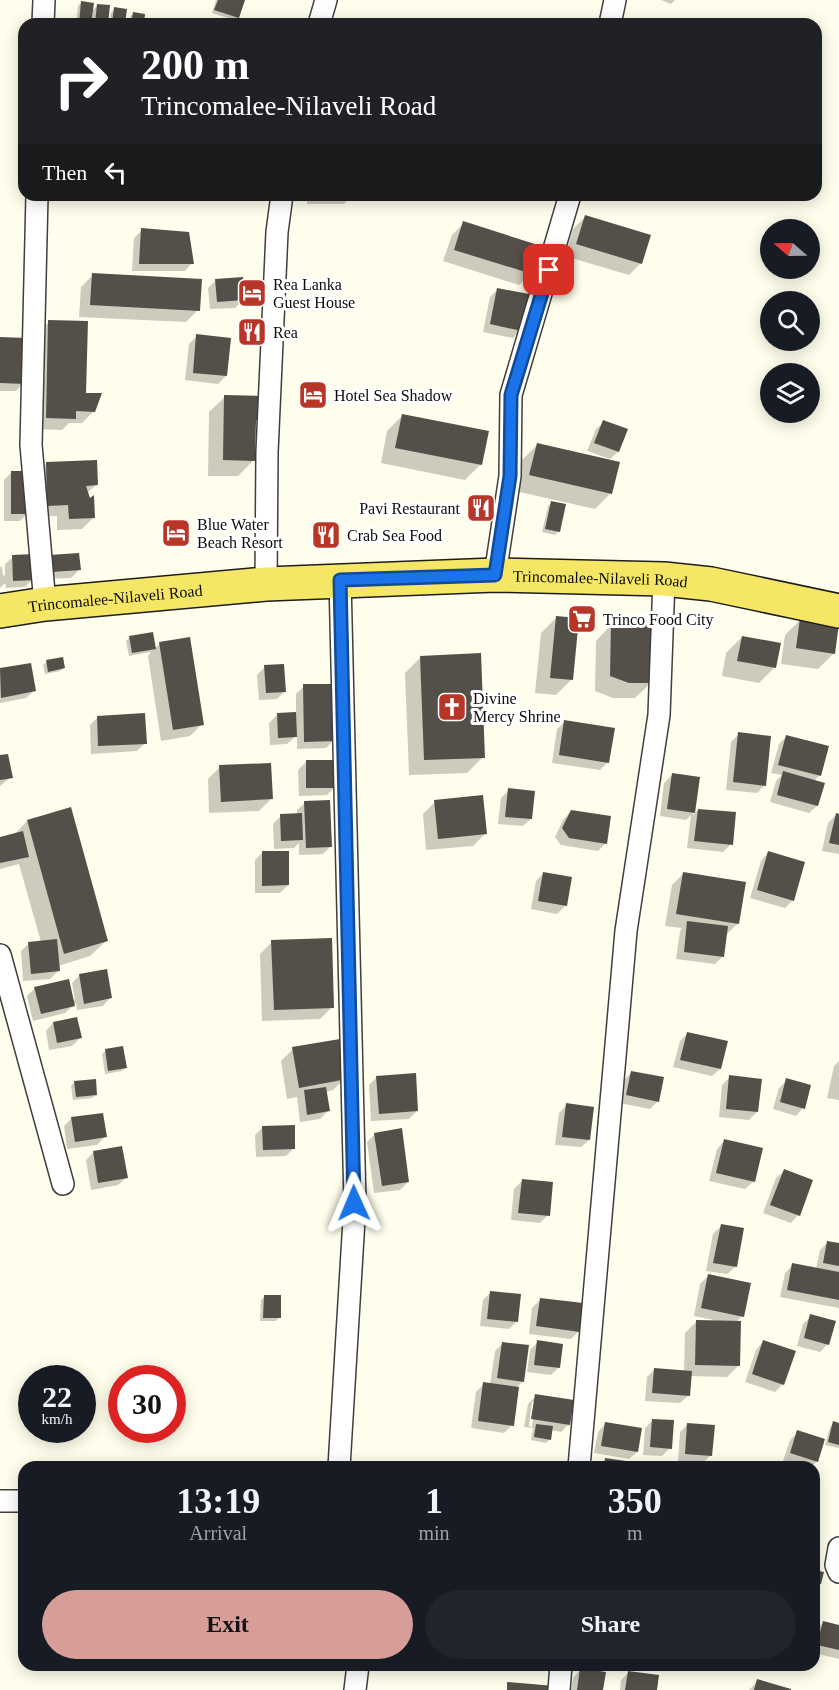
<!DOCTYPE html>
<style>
:root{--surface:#171b24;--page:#20242c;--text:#f1f3f6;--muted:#9ea1a6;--accent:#d79e99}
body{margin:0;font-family:"Times New Roman",serif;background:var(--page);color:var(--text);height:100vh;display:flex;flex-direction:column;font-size:22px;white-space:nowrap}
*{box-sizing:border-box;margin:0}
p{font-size:20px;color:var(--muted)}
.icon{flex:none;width:33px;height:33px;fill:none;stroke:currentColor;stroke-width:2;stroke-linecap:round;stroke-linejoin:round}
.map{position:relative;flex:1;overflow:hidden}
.panel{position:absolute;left:18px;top:1461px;width:802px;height:210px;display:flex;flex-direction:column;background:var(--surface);border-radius:18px;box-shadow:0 3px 15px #0003}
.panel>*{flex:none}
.top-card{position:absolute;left:18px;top:18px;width:804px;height:183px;border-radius:18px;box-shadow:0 3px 15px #0003;background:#202124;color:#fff;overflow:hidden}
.needle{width:39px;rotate:290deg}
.buttons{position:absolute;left:760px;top:219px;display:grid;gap:12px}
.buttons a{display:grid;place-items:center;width:60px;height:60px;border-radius:50%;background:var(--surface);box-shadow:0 3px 15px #0003;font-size:30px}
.speed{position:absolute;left:18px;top:1365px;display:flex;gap:12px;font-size:30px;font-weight:700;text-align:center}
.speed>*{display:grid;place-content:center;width:78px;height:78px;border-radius:50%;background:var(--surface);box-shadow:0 3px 15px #0003;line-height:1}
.speed small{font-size:15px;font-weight:400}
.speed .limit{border:9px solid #d22;background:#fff;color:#111}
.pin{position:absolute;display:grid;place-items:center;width:51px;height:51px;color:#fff;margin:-26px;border-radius:12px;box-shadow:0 3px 9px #0006}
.me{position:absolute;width:66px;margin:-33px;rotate:359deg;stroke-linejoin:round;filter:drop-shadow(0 0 4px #0008)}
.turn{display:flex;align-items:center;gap:21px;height:126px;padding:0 24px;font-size:27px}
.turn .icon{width:78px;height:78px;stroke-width:2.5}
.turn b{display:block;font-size:42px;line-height:51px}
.then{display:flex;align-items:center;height:57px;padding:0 24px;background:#0003;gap:12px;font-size:22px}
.eta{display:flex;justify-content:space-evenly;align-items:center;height:102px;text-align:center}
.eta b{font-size:36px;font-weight:700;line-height:42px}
.primary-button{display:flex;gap:12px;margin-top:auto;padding:12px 24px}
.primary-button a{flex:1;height:69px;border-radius:36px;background:var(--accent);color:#111;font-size:24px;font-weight:700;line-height:69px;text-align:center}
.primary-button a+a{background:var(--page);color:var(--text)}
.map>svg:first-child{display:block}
</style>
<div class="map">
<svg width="839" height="1690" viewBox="0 0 839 1690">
<rect width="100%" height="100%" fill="#fffeec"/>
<g fill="#0003" fill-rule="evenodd">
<polygon points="216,0 243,0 238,17 234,20 212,13"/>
<polygon points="661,0 675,0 671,4"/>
<polygon points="82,2 91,12 98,5 106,24 76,24 78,6"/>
<polygon points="115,9 123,24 110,24 111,13"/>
<polygon points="133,14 143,24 129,24 130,17"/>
<polygon points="307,195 353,195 344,204 307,204"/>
<polygon points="585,217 641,263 629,275 565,256 573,229"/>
<polygon points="464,223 531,273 519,285 443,261 452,235"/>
<polygon points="142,230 192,263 185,271 132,271 134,238"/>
<polygon points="93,275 198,310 186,322 79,317 81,287"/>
<polygon points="216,280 243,300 235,308 210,309 208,288"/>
<polygon points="498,289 520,330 513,338 483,332 490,297"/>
<polygon points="49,322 94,411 82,423 69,423 62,430 35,429 37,334"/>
<polygon points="197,336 226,376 218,384 185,380 189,344"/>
<polygon points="0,338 23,383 16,391 0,391"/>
<polygon points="225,397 265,416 254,427 254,460 238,476 208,476 209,412"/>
<polygon points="403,415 481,464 465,480 381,463 387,431"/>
<polygon points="604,422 618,452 610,459 587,451 596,429"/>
<polygon points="537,445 611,493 595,509 515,491 521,461"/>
<polygon points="47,463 96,485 87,493 94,517 82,529 57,530 57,516 36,517 35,475"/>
<polygon points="12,472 28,513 20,521 4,521 4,480"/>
<polygon points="551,503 559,531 555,535 542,532 548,506"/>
<polygon points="13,557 33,579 25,587 6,588 5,583 0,588 0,567 2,567 3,576 5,575 5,564"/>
<polygon points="42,564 79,570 71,578 43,579"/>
<polygon points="556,618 572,679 556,695 535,693 541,633"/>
<polygon points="801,619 834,653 818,669 781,664 785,635"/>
<polygon points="611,625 651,683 635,698 613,698 595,691 596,641"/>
<polygon points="152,634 154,649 160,644 202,724 190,736 161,741 148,656 151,652 129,656 126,641 130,637"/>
<polygon points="742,637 774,668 759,683 722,676 726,653"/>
<polygon points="421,657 483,757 467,773 409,775 405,673"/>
<polygon points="47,662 64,668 60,671 45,674 43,665"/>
<polygon points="30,665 34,691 26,698 0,703 0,670"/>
<polygon points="265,667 285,691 277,699 259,700 257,675"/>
<polygon points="304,686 334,740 326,748 297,749 297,735 287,744 270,745 269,723 277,715 296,714 296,694"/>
<polygon points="98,717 145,743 137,751 91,754 90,725"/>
<polygon points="565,722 608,762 600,770 552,763 557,729"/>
<polygon points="739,734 765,785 757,793 726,790 731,742"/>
<polygon points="787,736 820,775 813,782 817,806 809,813 770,802 776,781 782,775 771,773 779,744"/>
<polygon points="0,757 11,777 0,786"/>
<polygon points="306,762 335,787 327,795 299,796 298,770"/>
<polygon points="220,767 271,799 259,811 209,813 208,779"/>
<polygon points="672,775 698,778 693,815 698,810 731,844 723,852 687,848 691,815 686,820 660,816 664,783"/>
<polygon points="509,790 531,819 523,826 498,824 501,798"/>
<polygon points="435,802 485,834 473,846 426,850 423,814"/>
<polygon points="305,803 331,846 323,854 299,855 299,843 294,848 274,849 273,824 281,816 297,815 297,810"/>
<polygon points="571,811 606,843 598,851 561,845 555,837 563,820"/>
<polygon points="836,815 839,815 839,854 822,851 828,823"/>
<polygon points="27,821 106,941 90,956 58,966 58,971 50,979 23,981 21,951 29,943 41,942 19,864 0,869 0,838 14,835"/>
<polygon points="263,852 288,885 280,893 255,893 255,860"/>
<polygon points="768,853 793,900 785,908 750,898 761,861"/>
<polygon points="544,873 570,878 565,906 557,914 531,909 536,881"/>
<polygon points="684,873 738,923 725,936 723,956 715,964 676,959 680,931 682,928 665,926 672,885"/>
<polygon points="272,942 332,1007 320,1019 262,1021 260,954"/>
<polygon points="80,975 110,998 103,1006 77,1010 76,1003 65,1013 33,1021 27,996 35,988 75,1000 72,983"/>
<polygon points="53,1023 80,1038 72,1046 49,1050 46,1031"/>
<polygon points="687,1034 720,1069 712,1076 673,1067 680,1041"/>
<polygon points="293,1049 345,1078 333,1090 325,1092 328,1111 320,1119 300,1122 297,1097 287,1099 281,1061"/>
<polygon points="105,1051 125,1068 122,1071 105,1074 102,1054"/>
<polygon points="839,1061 839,1100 827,1098 834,1066"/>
<polygon points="631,1073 658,1101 650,1109 619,1103 624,1080"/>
<polygon points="377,1077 417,1111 409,1119 371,1121 369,1085"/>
<polygon points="730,1077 757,1112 749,1120 719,1117 722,1085"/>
<polygon points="787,1080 803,1108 796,1116 773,1109 779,1088"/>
<polygon points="75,1082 96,1095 92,1098 73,1100 71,1086"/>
<polygon points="567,1105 589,1140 581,1147 555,1145 559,1113"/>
<polygon points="72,1118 105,1137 97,1145 67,1149 64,1126"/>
<polygon points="263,1127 294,1148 286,1156 256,1157 255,1135"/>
<polygon points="375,1134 408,1182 400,1190 374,1193 367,1142"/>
<polygon points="724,1141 753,1182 745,1189 709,1181 717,1149"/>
<polygon points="94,1152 126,1178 118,1185 91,1190 86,1160"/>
<polygon points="784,1171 798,1215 791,1223 763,1213 776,1178"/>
<polygon points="522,1181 548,1215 540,1223 511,1220 514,1189"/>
<polygon points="721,1226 735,1267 727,1274 706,1271 713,1234"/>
<polygon points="828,1242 839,1244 839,1308 780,1297 785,1273 793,1265 816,1269 820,1250"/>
<polygon points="708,1276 742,1316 736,1322 739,1365 727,1377 690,1376 688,1396 680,1403 645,1401 647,1377 655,1369 684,1372 685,1333 697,1321 714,1322 714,1320 694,1316 700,1284"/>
<polygon points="491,1292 517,1321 509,1329 480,1326 483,1300"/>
<polygon points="264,1297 279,1318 276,1321 260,1321 261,1300"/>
<polygon points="540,1300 579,1331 571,1339 529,1334 532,1308"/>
<polygon points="811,1316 828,1344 820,1352 797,1346 803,1324"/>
<polygon points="538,1342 558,1368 551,1375 527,1372 530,1350"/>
<polygon points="763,1342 783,1384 775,1392 745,1382 756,1350"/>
<polygon points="503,1343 523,1381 516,1388 512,1425 504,1433 471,1428 476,1392 484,1384 490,1385 495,1351"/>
<path d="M536 1396 569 1424 561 1432 551 1430 550 1439 546 1443 531 1440 533 1428 524 1427 528 1404ZM532 1402H535L532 1427 529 1426Z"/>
<polygon points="653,1420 670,1448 662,1456 643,1455 645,1428"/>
<polygon points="834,1423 839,1424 839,1448 825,1445 830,1427"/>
<polygon points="605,1424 637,1452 629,1459 594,1453 598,1432"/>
<polygon points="688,1424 711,1455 703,1463 678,1462 680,1432"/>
<polygon points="798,1432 817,1461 811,1467 803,1467 783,1461 790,1440"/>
<polygon points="824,1622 839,1626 839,1659 814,1653 814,1629 817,1629"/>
<polygon points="575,1665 608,1665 601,1673 602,1690 571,1690 573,1678 580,1670 593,1672 594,1669"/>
<polygon points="629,1672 655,1690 620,1690 621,1680"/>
<polygon points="758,1681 787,1690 749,1690"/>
</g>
<g fill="#544f49">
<polygon points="218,0 245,0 239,18 214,10"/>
<polygon points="81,1 94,3 91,24 79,24"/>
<polygon points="97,4 110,5 108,24 95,24"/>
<polygon points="114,7 127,9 125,24 112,24"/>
<polygon points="133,12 145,14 144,24 131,24"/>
<polygon points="585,215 651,235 642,264 576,244"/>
<polygon points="463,221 541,246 532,274 454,250"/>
<polygon points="141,228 189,232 194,264 139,264"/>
<polygon points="92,273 202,279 200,311 90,305"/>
<polygon points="243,277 245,300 217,302 215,279"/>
<polygon points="497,288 529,294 522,331 490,324"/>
<polygon points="48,320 88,321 86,393 102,393 95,412 76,411 76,419 46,418"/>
<polygon points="196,334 231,338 227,376 193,373"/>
<polygon points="0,337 27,338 25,384 0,383"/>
<polygon points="224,395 267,396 267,417 256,420 255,461 223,460"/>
<polygon points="402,414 489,431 482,465 395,448"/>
<polygon points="603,420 628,429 619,452 594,443"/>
<polygon points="537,443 620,462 612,494 529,475"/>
<polygon points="97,460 98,485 86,486 90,498 94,495 95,518 69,519 68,505 47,506 46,462"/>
<polygon points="11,471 29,471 30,514 11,514"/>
<polygon points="551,501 566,504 560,532 545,529"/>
<polygon points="79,553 81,570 51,572 49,555"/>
<polygon points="34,554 35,580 13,581 12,555"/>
<polygon points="556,616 579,618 573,680 550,678"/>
<polygon points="800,618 839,623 835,654 796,648"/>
<polygon points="611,623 654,624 653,683 629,683 610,676"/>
<polygon points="153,632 156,649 132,653 129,636"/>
<polygon points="742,636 781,643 776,668 737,661"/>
<polygon points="190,637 204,725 173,730 159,642"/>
<polygon points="481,653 485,758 424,760 420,656"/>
<polygon points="63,657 65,668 48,672 46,660"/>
<polygon points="31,663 36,691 1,698 0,668"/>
<polygon points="284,664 286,692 266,693 264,665"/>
<polygon points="303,684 334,684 335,741 304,742"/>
<polygon points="296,712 297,737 278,738 277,713"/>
<polygon points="145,713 147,744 98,746 97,716"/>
<polygon points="564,720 615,728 609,763 559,755"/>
<polygon points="738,732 771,736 766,786 733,782"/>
<polygon points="786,735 829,746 821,776 778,765"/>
<polygon points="8,754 13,778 0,780 0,755"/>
<polygon points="306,760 336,760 337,788 306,788"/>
<polygon points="271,763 273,799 221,802 219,765"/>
<polygon points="783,771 825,783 818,806 777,795"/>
<polygon points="672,773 700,777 695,813 667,809"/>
<polygon points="508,788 535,791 532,819 505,817"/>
<polygon points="483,795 487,834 438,839 434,800"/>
<polygon points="330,800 332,847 306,848 304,801"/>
<polygon points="71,807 108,941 64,954 27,820"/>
<polygon points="698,809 736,812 733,845 694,841"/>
<polygon points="571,810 611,816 607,844 569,838 562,828"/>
<polygon points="302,813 303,840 281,841 280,814"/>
<polygon points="836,813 839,814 839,845 829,843"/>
<polygon points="23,831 29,857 0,863 0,837"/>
<polygon points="262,851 289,851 289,885 262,886"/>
<polygon points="768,851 805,862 794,901 757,890"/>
<polygon points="543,872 572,877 567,906 538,901"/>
<polygon points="683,872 746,882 739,924 676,914"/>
<polygon points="687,921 728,926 724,957 684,952"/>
<polygon points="332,938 334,1008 274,1010 271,940"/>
<polygon points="57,939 60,971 31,974 28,942"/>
<polygon points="107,969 112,998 84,1004 79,974"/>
<polygon points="69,979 75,1006 41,1014 34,987"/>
<polygon points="77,1017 82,1038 57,1043 53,1022"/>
<polygon points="687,1032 728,1041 721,1069 680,1060"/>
<polygon points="340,1039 347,1079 299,1088 292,1047"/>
<polygon points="123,1046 127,1068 108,1071 105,1049"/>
<polygon points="631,1071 664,1077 659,1102 626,1095"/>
<polygon points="416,1073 418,1111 379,1114 376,1076"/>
<polygon points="729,1075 762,1079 758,1112 726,1109"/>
<polygon points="786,1078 811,1085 805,1109 780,1102"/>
<polygon points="96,1079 97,1095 76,1097 74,1081"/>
<polygon points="326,1087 330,1111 307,1115 304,1090"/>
<polygon points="566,1103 594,1107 590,1140 562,1137"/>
<polygon points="103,1113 107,1137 75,1142 71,1117"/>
<polygon points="295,1125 295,1149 263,1150 262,1126"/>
<polygon points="402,1128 409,1182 382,1186 374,1133"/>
<polygon points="724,1139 763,1148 755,1182 716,1173"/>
<polygon points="122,1146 128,1178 98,1183 93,1151"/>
<polygon points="784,1169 813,1180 800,1216 770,1205"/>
<polygon points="522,1179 553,1182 550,1216 518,1213"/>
<polygon points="721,1224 744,1228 737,1267 713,1263"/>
<polygon points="827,1241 839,1243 839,1266 823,1263"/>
<polygon points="792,1263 839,1272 839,1300 787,1290"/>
<polygon points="708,1274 751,1283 744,1317 701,1308"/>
<polygon points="490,1291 521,1294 518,1322 487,1319"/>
<polygon points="264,1295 281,1295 281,1318 263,1318"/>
<polygon points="540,1298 583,1303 580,1332 536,1326"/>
<polygon points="810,1314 836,1321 829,1345 804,1338"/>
<polygon points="696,1320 741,1321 740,1366 695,1365"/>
<polygon points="537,1340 563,1344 560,1368 534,1365"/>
<polygon points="763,1340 796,1351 784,1385 752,1374"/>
<polygon points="502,1342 529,1345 524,1382 497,1378"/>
<polygon points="654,1368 692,1371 690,1396 652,1393"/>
<polygon points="483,1382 519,1387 514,1426 478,1421"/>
<polygon points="535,1394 574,1400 570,1425 531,1419"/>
<polygon points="652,1419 674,1420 672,1449 650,1447"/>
<polygon points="833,1421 839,1423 839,1445 828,1442"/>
<polygon points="605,1422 642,1428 638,1452 601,1446"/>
<polygon points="687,1423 715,1425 712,1456 685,1454"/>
<polygon points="536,1424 553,1426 551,1440 534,1437"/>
<polygon points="797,1430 825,1439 818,1462 790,1453"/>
<polygon points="605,1458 633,1462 632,1467 604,1467"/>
<polygon points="814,1570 824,1572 821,1584 814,1583"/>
<polygon points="823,1621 839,1625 839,1650 817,1645"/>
<polygon points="580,1668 606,1672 603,1690 577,1690"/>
<polygon points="628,1671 659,1675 657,1690 625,1690"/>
<polygon points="757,1679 791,1689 791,1690 754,1690"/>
<polygon points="507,1682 555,1686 555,1690 507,1690"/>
</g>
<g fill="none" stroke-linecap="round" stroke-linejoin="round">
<g stroke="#3f3f3f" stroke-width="24">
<g id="minor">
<polyline points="43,24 44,0"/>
<polyline points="319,24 326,0"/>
<polyline points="610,24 615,0"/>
<polyline points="37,195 31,445 45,604"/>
<polyline points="495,575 510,476 511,395 570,195"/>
<polyline points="266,584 267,452 277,232 282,195"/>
<polyline points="0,955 63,1184"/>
<polyline points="339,1467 355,1203 340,580"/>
<polyline points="579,1467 626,931 659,715 664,579"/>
<polyline points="0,1501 24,1501"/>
<polyline points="839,1548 836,1565 839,1572"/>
<polyline points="355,1690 358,1665"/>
<polyline points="559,1690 561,1665"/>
</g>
</g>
<g stroke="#1d1d1d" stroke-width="36">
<g id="primary">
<path id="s1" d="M0 611 45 604 266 584 495 575 664 579 711 584 839 611"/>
</g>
</g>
<use href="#minor" stroke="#fff" stroke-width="21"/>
<use href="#primary" stroke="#f5e765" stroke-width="33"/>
</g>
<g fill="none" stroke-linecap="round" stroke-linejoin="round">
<g stroke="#114b97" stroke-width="15">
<polyline id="route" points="354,1203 340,580 495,575 510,476 511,395 549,270"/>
</g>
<use href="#route" stroke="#1a73e8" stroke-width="10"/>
</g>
<defs>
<g id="hotel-square" transform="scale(1.5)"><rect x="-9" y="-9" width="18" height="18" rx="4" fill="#b83628" stroke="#fff"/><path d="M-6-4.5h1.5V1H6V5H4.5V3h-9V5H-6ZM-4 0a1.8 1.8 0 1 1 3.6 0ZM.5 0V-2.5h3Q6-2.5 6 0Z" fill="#fff"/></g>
<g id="restaurant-square" transform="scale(1.5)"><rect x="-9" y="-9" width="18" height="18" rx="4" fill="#b83628" stroke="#fff"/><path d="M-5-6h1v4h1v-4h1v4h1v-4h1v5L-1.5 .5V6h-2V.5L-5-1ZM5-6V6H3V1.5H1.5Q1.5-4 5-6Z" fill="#fff"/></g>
<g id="supermarket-square" transform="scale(1.5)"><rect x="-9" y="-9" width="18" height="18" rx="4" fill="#b83628" stroke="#fff"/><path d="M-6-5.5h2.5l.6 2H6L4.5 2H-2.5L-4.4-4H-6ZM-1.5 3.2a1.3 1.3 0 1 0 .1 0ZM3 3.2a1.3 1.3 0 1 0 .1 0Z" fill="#fff"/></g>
<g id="church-square" transform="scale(1.5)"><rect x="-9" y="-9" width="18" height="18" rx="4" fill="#b83628" stroke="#fff"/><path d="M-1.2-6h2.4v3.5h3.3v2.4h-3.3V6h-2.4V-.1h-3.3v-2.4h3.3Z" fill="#fff"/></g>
</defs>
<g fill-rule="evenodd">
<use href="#hotel-square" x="252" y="293"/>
<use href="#restaurant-square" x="252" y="332"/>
<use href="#hotel-square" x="313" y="395"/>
<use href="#restaurant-square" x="481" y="508"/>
<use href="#hotel-square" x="176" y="533"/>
<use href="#restaurant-square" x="326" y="535"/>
<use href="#supermarket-square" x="582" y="619"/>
<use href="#church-square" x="452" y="707"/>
</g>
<g text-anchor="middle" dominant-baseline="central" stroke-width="6" stroke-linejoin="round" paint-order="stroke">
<g font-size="16" fill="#0c0c0c" stroke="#fff" text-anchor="start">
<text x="273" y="284">Rea Lanka<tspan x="273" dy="18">Guest House</tspan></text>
<text x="273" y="332">Rea</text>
<text x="334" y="395">Hotel Sea Shadow</text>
<text x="460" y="508" text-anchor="end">Pavi Restaurant</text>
<text x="197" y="524">Blue Water<tspan x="197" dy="18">Beach Resort</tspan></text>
<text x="347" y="535">Crab Sea Food</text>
<text x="603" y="619">Trinco Food City</text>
<text x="473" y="698">Divine<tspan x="473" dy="18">Mercy Shrine</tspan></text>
</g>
<g font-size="16" fill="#0c0c0c" stroke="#fff">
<text stroke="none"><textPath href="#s1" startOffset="602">Trincomalee-Nilaveli Road</textPath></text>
<text stroke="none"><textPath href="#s1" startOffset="116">Trincomalee-Nilaveli Road</textPath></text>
</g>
</g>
</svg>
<div class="buttons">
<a><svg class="needle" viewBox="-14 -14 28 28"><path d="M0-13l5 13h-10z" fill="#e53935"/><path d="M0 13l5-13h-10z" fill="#9ea1a6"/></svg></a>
<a><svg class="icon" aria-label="search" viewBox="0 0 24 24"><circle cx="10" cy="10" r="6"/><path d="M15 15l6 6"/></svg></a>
<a><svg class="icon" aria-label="layers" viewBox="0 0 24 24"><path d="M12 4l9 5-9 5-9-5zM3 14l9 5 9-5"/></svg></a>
</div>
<div class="speed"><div>22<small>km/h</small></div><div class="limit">30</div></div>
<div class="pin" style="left:549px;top:270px;background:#d93025"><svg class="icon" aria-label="arrive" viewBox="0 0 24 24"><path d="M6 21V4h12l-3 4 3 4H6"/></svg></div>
<svg class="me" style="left:354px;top:1203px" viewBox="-20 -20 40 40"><path d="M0-17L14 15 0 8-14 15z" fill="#1a73e8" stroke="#fff" stroke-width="4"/></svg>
<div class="top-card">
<div class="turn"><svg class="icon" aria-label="right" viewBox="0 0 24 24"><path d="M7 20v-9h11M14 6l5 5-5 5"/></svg><div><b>200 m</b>Trincomalee-Nilaveli Road</div></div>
<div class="then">Then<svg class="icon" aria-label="left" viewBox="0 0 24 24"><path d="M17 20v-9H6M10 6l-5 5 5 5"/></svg></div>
</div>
<section class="panel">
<div class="eta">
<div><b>13:19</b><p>Arrival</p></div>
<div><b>1</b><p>min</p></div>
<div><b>350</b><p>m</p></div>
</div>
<div class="primary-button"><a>Exit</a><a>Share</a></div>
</section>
</div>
